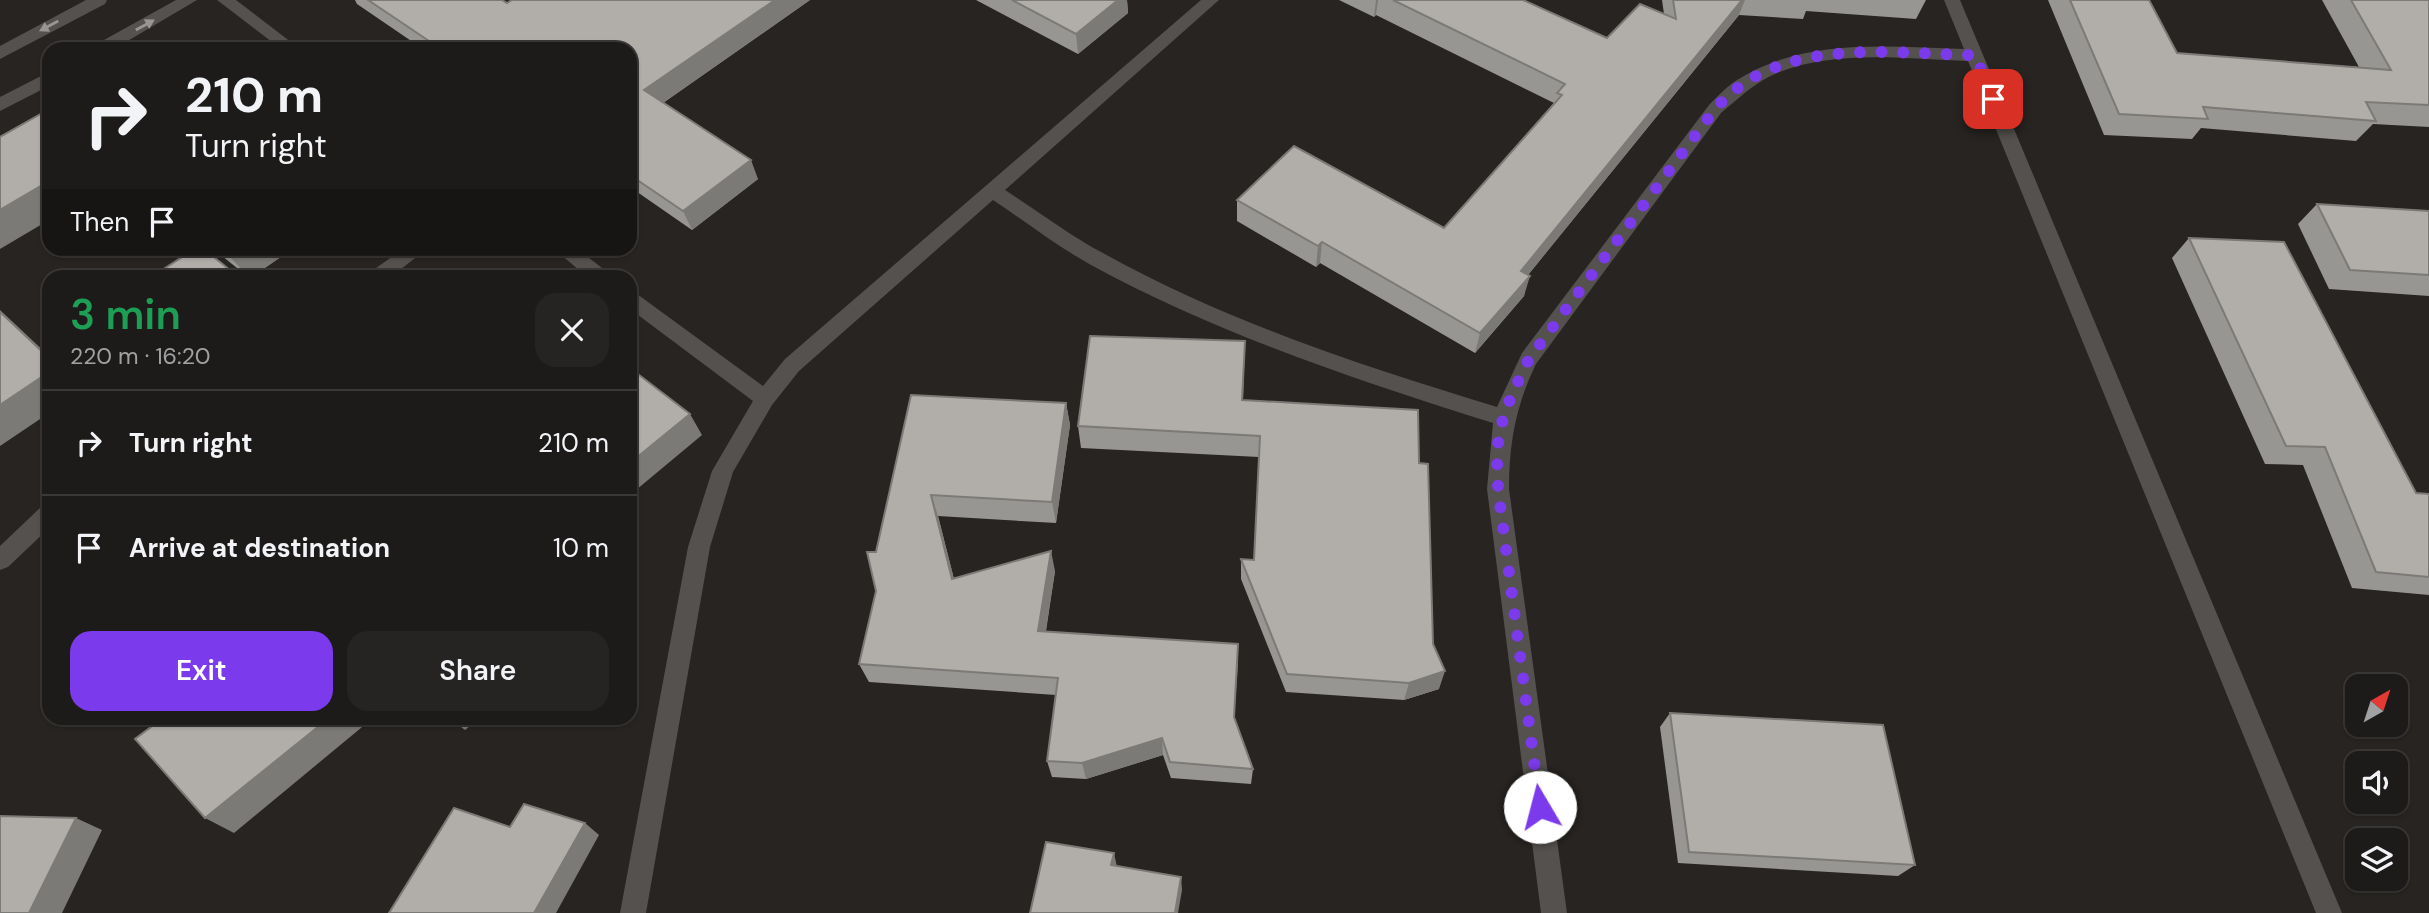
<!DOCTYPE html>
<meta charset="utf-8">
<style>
:root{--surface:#1d1b19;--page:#252422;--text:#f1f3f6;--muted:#a0a1a2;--line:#3b3938;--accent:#7c3aed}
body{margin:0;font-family:"DM Sans",sans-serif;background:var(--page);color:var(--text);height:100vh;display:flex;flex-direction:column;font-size:26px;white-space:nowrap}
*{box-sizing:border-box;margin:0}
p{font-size:23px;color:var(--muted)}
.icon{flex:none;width:38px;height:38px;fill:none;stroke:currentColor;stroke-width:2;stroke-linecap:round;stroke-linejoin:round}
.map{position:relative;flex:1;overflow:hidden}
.side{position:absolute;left:42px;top:270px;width:595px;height:455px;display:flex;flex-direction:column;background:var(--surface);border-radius:21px;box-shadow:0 2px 5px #0004,0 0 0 2px var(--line)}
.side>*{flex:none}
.hud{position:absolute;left:42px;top:42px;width:595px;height:214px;border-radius:21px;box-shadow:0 2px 5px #0004,0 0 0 2px var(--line);background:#1d1b19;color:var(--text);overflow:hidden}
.needle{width:46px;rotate:39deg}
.fabs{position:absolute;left:2345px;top:674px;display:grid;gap:14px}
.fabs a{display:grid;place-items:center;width:63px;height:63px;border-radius:14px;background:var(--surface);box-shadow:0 2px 5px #0004,0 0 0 2px var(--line);font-size:35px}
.pin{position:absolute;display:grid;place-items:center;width:60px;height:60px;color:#fff;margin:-30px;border-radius:14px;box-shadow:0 4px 10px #0006}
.me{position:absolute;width:77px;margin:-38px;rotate:352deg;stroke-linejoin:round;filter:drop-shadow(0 0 5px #0008)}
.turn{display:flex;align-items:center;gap:24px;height:147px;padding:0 28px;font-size:32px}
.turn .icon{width:91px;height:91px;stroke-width:2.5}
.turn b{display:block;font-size:49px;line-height:60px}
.then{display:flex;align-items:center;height:66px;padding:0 28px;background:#0003;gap:14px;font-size:26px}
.round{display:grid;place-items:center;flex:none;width:74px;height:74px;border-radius:21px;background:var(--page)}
.overview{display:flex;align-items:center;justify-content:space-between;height:119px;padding:0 28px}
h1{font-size:42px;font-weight:600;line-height:52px;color:#1e9e55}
.button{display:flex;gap:14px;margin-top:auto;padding:14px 28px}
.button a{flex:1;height:80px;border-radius:21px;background:var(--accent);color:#fff;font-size:28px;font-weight:600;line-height:80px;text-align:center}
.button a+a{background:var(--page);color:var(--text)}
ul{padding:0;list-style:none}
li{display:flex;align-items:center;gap:21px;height:105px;padding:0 28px;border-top:2px solid var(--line)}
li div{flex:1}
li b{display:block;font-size:26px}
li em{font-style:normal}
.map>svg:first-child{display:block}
</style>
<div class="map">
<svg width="2429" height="913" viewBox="0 0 2429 913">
<rect width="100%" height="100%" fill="#272421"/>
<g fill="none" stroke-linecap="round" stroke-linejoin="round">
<g fill="#54514e" fill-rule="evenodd">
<polygon points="86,0 107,0 105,4 0,59 0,46"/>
<polygon points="176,0 197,0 114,49 93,49 95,45"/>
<polygon points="217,0 236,0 300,49 281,49"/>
<path d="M1201 0H1219L1005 190C1038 211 1069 235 1103 253 1227 322 1363 366 1497 407L1522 353 1709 105C1718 96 1727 86 1737 80 1805 37 1888 47 1964 49L1944 0H1960L2342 913H2316L1968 61C1907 59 1836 49 1777 73 1755 82 1739 98 1721 113L1536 364C1516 405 1509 443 1509 489L1567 913H1541L1487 489 1493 423C1356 380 1218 334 1091 265 1057 246 1026 222 993 200L799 371 772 405 733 472 710 547 646 913H620L688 547 712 471 753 401 630 309V291L637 294 763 386 785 359Z"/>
<polygon points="49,72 49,86 0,111 0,97"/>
<polygon points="404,248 428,248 392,276 370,276 372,271"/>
<polygon points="553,248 576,248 606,271 609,276 586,276"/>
<polygon points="49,505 49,528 8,567 0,570 0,546 41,507"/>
</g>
</g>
<g fill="#989692">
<polygon points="355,0 502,0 507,3 810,0 663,103 758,179 692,230 630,187 630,49 423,49 357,4"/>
<polygon points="976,0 1127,0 1128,13 1078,54"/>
<polygon points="1339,0 1523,0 1607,38 1664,14 1662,0 1926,0 1916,19 1806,11 1803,19 1739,15 1528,275 1524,296 1475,353 1320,263 1316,267 1237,221 1237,200 1444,228 1554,103 1376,15 1374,17"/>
<polygon points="2048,0 2149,0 2177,53 2359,67 2322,0 2429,0 2429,127 2373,124 2356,141 2201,128 2192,139 2104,135"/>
<polygon points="2317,204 2429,211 2429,296 2329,289 2298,224"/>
<polygon points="2189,238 2416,493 2429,494 2429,595 2352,588 2303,465 2265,464 2172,258"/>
<polygon points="212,248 294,248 253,276 247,276"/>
<polygon points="1245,341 1243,400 1419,463 1433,644 1439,689 1404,700 1286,692 1241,579 1241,559 1254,560 1259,457 1081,448 1078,426"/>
<polygon points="911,395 1066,403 1070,425 1056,523 938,516 954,579 1055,571 1046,631 1238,663 1234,718 1253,769 1251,784 1171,778 1163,755 1086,779 1052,777 1047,761 1056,695 869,682 859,664 876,591 876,552"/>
<polygon points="1670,713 1915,865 1898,876 1678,863 1660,727"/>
</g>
<g fill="#7c7a77">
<polygon points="775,0 810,0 653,110 644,90"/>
<polygon points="1118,0 1127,0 1128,13 1078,54 1076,34"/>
<polygon points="1376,0 1378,0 1376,15 1374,17"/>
<polygon points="1742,0 1745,0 1739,15 1515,291 1521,271"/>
<polygon points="751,160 758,179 692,230 683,211"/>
<polygon points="49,181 49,220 0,249 0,210"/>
<polygon points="1322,242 1320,263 1316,267 1318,246"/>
<polygon points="238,248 294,248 253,276 248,276 228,255"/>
<polygon points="1530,276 1524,296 1475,353 1480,333"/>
<polygon points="0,310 49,356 49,358 0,312"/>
<polygon points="49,372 49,413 0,446 0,405"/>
<polygon points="1066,403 1070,425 1056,523 1052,502"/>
<polygon points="690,414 702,435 630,495 630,463"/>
<polygon points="931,495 938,516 959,599 952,579"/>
<polygon points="1051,551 1055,571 1043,649 1038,631"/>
<polygon points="1445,671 1439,689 1404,700 1409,683"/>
<polygon points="329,718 373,718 234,833 205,818"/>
<polygon points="449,718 480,718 465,730"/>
<polygon points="1162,738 1163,755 1086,779 1082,763"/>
<polygon points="76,818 102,830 62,913 29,913"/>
<polygon points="585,823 599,835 556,913 534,913"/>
<polygon points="1114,853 1117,867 1111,865"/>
<polygon points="1181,877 1182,890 1178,913 1175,913"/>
</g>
<g fill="#b1aeaa" stroke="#7c7a77" stroke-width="2">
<polygon points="368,0 502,0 507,3 512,0 775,0 644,90 751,160 683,211 630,175 630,49 441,49"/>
<polygon points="1012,0 1118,0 1076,34"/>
<polygon points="1393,0 1523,0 1607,38 1640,4 1676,19 1673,0 1742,0 1521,271 1530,276 1480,333 1322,242 1318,246 1237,200 1294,146 1444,228 1562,95 1557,93 1565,84"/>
<polygon points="2070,0 2149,0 2177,53 2391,70 2351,0 2429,0 2429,105 2366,102 2376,121 2203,107 2208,119 2119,114"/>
<polygon points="46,111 49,114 49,181 0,210 0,137"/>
<polygon points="2317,204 2429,211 2429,275 2350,270"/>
<polygon points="2189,238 2284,242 2416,493 2429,494 2429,577 2376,572 2325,447 2286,446"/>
<polygon points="196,248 203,248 237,276 153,276"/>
<polygon points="220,248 238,248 228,255"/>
<polygon points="491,272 497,276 485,276"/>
<polygon points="0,312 49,358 49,372 0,405"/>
<polygon points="1090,336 1245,341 1242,400 1418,410 1419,463 1428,464 1433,644 1445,671 1409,683 1287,674 1241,559 1254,560 1260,436 1078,426"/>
<polygon points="630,368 690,414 630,463"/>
<polygon points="911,395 1066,403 1052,502 931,495 952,579 1051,551 1038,631 1238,644 1234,717 1253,769 1170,762 1162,738 1082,763 1047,761 1058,678 859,664 876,591 867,552 876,552"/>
<polygon points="1670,713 1883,725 1915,865 1689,852"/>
<polygon points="163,718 329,718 205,818 135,739"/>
<polygon points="524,804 585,823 534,913 389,913 454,808 510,827"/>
<polygon points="0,816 76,818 29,913 0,913"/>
<polygon points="1046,842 1114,853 1111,865 1181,877 1175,913 1030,913"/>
</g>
<defs><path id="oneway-solid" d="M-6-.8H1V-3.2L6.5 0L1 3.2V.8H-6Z" transform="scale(1.75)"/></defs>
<g fill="#989694">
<use href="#oneway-solid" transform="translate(145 25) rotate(-29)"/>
<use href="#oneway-solid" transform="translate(49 26) rotate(152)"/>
</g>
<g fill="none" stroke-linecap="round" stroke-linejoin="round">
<path stroke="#7c3aed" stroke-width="12" stroke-dasharray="0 21.6" d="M1540 807 1498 489C1498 474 1496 458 1498 444 1501 414 1516 386 1529 359L1715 109C1780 35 1886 54 1975 55L1993 99"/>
</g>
</svg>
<div class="fabs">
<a><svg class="needle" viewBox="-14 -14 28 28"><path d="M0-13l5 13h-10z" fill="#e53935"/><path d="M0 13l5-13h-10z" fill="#a0a1a2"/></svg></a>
<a><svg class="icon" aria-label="sound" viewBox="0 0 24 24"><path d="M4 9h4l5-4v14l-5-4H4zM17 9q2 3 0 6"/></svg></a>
<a><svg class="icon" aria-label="layers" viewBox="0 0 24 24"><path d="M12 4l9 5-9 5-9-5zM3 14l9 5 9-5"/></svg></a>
</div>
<div class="pin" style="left:1993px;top:99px;background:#d93025"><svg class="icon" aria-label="arrive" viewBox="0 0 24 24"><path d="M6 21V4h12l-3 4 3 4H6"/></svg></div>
<svg class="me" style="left:1540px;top:807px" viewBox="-20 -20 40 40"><circle r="19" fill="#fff"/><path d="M0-13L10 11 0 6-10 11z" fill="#7c3aed"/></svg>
<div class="hud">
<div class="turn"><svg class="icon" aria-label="right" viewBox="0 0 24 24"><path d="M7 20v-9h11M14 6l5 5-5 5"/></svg><div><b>210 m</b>Turn right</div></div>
<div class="then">Then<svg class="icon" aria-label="arrive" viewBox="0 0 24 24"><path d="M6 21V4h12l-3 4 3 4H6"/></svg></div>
</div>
<section class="side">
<div class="overview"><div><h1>3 min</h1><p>220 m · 16:20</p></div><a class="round"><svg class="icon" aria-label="close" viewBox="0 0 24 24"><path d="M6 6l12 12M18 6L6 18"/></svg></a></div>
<ul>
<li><svg class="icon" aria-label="right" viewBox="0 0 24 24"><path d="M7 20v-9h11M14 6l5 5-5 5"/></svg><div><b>Turn right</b></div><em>210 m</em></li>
<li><svg class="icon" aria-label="arrive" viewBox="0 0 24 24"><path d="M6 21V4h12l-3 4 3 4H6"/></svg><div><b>Arrive at destination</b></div><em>10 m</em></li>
</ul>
<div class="button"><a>Exit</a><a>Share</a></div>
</section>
</div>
